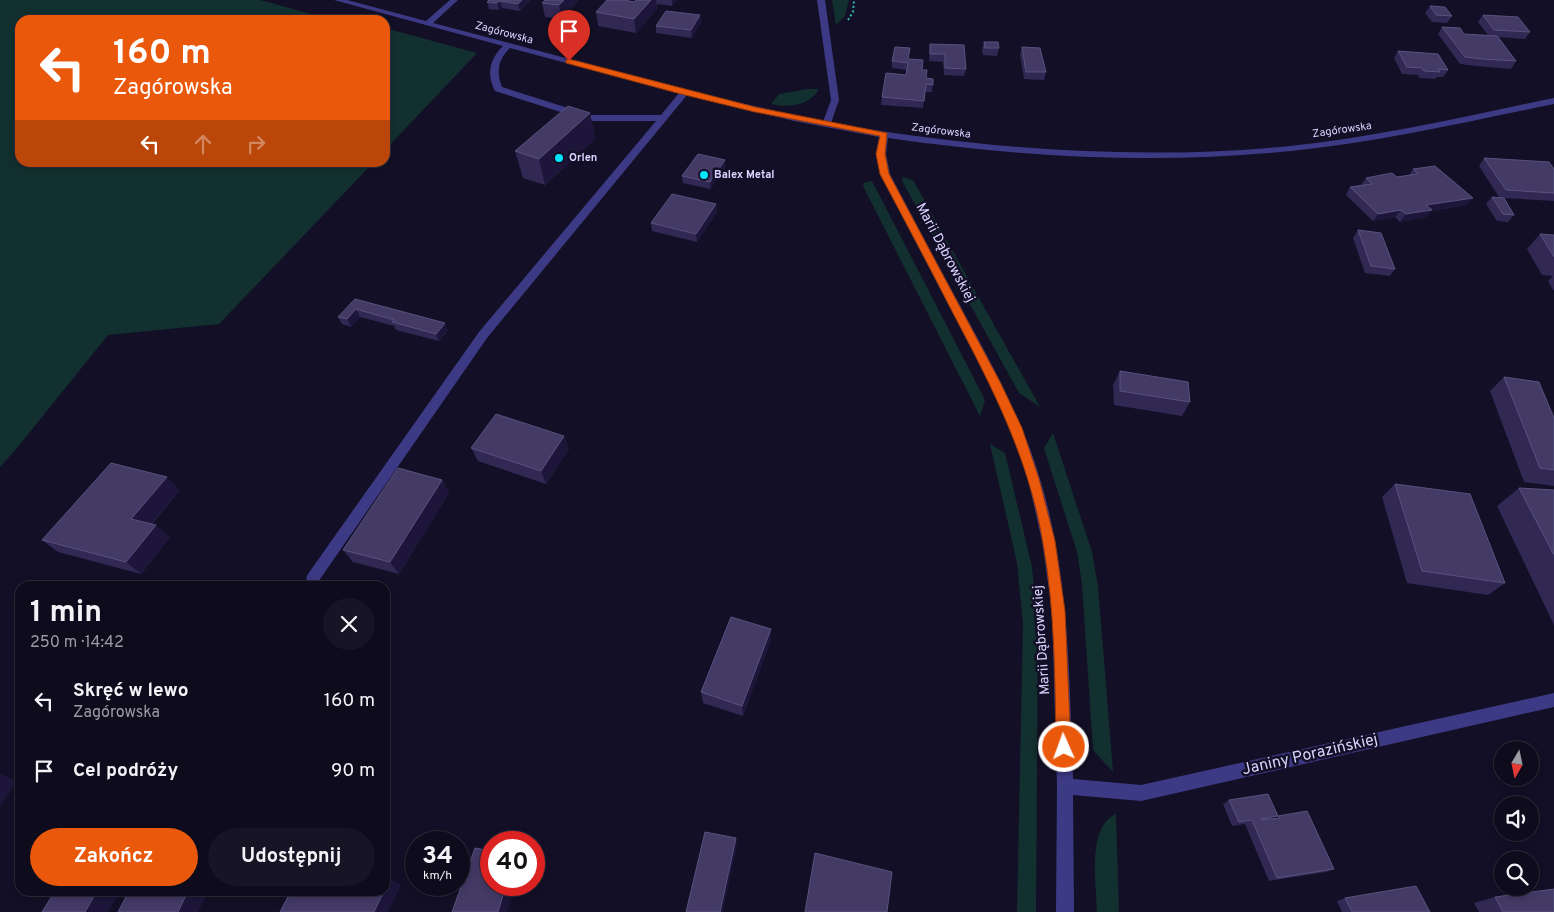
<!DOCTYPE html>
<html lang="pl">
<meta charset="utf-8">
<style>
:root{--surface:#0e0b1c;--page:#171425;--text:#f1f3f6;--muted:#9b9ba3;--line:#2e2b3b;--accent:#ea580c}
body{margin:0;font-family:Overpass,sans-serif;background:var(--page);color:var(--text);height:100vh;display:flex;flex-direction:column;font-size:19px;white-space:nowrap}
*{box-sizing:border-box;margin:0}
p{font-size:16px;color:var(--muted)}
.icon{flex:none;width:28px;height:28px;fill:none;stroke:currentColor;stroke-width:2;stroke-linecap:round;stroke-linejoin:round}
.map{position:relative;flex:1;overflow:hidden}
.details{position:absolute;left:15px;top:581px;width:375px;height:315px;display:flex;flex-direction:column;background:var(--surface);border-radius:15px;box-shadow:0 2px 8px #0003,0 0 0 1px var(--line)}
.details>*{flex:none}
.banner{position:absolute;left:15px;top:15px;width:375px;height:152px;border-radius:15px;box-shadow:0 2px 8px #0003,0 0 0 1px var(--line);background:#ea580c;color:#fff;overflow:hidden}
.needle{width:32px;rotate:189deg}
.controls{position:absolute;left:1494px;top:741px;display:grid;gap:10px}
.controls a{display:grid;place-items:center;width:45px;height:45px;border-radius:50%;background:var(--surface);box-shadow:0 2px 8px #0003,0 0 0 1px var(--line);font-size:25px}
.speed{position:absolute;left:405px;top:831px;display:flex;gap:10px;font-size:25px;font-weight:700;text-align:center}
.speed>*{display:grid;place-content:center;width:65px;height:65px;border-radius:50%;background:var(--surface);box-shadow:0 2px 8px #0003,0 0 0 1px var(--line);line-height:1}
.speed small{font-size:12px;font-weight:400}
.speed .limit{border:8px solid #d22;background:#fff;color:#111}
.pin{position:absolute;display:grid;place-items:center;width:42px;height:42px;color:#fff;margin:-51px -21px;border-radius:50% 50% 50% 0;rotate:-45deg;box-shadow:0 0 5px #0007}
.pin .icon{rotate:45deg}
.me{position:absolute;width:55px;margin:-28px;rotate:358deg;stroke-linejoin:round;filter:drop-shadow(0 0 4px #0008)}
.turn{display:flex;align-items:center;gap:18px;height:105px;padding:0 15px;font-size:22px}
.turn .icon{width:65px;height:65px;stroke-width:2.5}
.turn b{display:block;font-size:35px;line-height:42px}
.lanes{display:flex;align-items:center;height:48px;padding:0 15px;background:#0003;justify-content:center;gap:25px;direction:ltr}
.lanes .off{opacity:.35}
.round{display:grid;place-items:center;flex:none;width:52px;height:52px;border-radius:26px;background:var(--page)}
.head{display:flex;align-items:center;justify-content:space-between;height:85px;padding:0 15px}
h1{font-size:30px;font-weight:700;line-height:38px}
.action{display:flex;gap:10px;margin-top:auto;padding:10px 15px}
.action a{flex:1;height:58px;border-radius:30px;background:var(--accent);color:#fff;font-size:20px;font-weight:700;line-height:58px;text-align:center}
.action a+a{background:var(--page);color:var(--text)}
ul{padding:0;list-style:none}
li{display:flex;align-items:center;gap:15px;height:70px;padding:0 15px}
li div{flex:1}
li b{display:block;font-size:19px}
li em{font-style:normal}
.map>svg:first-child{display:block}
</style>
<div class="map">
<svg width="1554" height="912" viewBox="0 0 1554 912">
<rect width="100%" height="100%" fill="#130f26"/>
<g fill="#12302f">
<polygon points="0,0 260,0 333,20 20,20 20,162 373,163 219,324 108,335 17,448 0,467"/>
<polygon points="832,0 849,0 845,16 836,25"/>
<polygon points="385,28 477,53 385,150"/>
<path d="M808 89H819C809 106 789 108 771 104L779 94Z"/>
<polygon points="903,177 913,180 1040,407 1019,393 902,181"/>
<polygon points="872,181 985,400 980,416 863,186 864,183"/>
<polygon points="1053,433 1092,552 1098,586 1113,772 1093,750 1082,584 1077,552 1044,448"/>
<polygon points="990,444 1005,453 1032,567 1038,627 1036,912 1017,912 1023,623 1017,563"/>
<path d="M1116 814 1119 912H1097C1097 884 1086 827 1116 814Z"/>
</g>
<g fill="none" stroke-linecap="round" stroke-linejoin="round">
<polyline stroke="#2fb8b0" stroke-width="2" stroke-dasharray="2 2.5" stroke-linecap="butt" points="848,20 853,12 854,0"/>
<path fill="#3d3a85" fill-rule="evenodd" d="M334 0H347L426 21 450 0H458L433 23 702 94 823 122 831 100 817 0H825L839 100 831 123C982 149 1137 161 1290 146 1379 137 1467 116 1554 98V104C1467 122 1379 142 1291 151 1157 165 1021 157 888 138L886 154 890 174C916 224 943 274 970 324 997 374 1024 424 1040 479 1070 577 1069 677 1073 779L1141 785 1554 693V707L1141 801 1073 795 1074 912H1056L1057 786 1052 611 1042 541 1028 479 1011 428 989 382 880 174 876 154 879 137 794 121 687 95 487 338 318 582 313 584 308 582 306 578 308 574 479 332 656 121H589L495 91C486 74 490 59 503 46ZM510 48 679 93 661 115H590L502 87C496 71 498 60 510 48Z"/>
</g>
<g fill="#312854" fill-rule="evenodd">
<polygon points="531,0 520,11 502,8 499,10 489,9 487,2"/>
<polygon points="544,0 579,0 562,19 545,17 542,3 544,1"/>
<polygon points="636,0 677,0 672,6 657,4 657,9 636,33 598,26 596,12 634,2"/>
<polygon points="1430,6 1452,16 1447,23 1432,22 1425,13"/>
<polygon points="700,15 701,22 692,38 656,33 656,26"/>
<polygon points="1483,15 1530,32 1525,39 1499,37 1516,61 1511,69 1477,66 1460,64 1438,34 1442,27 1464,34 1488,35 1478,22"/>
<polygon points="984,42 999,48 997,56 983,55 982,49"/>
<polygon points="930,44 966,69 964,76 944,75 943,62 929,61"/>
<polygon points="1022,47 1046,72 1044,80 1024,79 1020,55"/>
<polygon points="1398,51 1448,70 1443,77 1437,77 1435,79 1419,78 1418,75 1402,74 1394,58"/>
<polygon points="909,59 922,70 926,78 933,79 932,92 925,92 923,108 881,105 882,97 906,75 907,70 892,68 892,61"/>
<polygon points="590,113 595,139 545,185 523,178 515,151"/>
<polygon points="1484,158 1554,169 1554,201 1504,198 1514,215 1508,222 1497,221 1486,204 1492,197 1499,197 1479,166"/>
<polygon points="725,168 710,189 683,183 682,176"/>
<polygon points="1413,169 1467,205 1431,211 1426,217 1400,222 1395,217 1373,221 1346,195 1350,187 1361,185 1366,178 1397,177 1409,175"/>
<polygon points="716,204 717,212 697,242 652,231 651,223"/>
<polygon points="1358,230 1395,269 1390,276 1365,273 1353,238"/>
<polygon points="1540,234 1554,235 1554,290 1553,290 1548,281 1553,276 1542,275 1527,249"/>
<polygon points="355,299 448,330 439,341 396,330 394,326 360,317 351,327 342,324 338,317"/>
<polygon points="1120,371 1190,402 1182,416 1114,405 1113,385"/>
<polygon points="1504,377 1554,418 1554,486 1524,482 1490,391"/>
<polygon points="564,436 569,449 546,484 478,461 471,448"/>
<polygon points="442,480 449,493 399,574 353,562 343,550"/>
<polygon points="1395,484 1505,583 1488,595 1407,583 1382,497"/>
<polygon points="1519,488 1554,490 1554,625 1497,506"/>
<polygon points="180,490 152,524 170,537 141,574 58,552 42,540"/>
<polygon points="771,640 743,716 703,703 701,692"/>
<path d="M1229 800 1278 816 1334 869 1326 872 1269 881 1245 824 1232 826 1223 804ZM1278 816 1280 818 1271 819 1270 817Z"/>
<polygon points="1495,897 1554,912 1479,912 1474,903"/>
<polygon points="1345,898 1430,912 1342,912 1337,901"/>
</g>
<g fill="#1d163a">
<polygon points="522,0 531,0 520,11 518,4"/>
<polygon points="564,0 579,0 562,19 559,5"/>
<polygon points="651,0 656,0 657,9 636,33 634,19"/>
<polygon points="672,0 677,0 672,6"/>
<polygon points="500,1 502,8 499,10 497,3"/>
<polygon points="700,15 701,22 692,38 691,30"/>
<polygon points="590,113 595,139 545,185 539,159"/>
<polygon points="725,160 725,168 710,189 710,182"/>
<polygon points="1473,198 1467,205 1431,211 1426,217 1400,222 1406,214 1426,205"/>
<polygon points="716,204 717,212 697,242 696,234"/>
<polygon points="1401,210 1395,217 1373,221 1378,214"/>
<polygon points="356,309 360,317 351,327 347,319"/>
<polygon points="445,323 448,330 439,341 436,334"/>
<polygon points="564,436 569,449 546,484 541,471"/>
<polygon points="167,477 180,490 145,531 131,519"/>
<polygon points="442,480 449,493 399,574 390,562"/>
<polygon points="156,525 170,537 141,574 126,562"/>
<polygon points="771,629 771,640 743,716 742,706"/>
<polygon points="0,774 18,781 0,806"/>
<polygon points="736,838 737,845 723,912 720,912"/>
<polygon points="390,879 401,885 388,912 374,912 384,891 385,891 385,889"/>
<polygon points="506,885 516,885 507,912 498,912"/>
<polygon points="97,891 121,891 108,912 85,912"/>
<polygon points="188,891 194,891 206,896 198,912 178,912"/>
</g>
<g fill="#433a66" stroke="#5a527e" fill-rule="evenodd">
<polygon points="489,0 522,0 518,4 500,1 497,3 487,2"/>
<polygon points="545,0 564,0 559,5 542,3"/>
<polygon points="607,0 624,0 634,2 636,0 651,0 634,19 596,12"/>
<polygon points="1430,6 1445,7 1452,16 1436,15"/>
<polygon points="666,11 700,15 691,30 656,26"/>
<polygon points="1483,15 1518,17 1530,32 1494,30"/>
<polygon points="1442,27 1460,28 1464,34 1497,36 1516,61 1482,59 1465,57"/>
<polygon points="984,42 998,42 999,48 985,48"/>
<polygon points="930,44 964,45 966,69 945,68 945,54 930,54"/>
<polygon points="895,47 910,48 908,59 923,60 922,70 927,70 926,78 933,79 933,85 926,84 924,101 882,97 886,73 906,75 908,63 892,61"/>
<polygon points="1022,47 1040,48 1046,72 1026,72"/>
<polygon points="1398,51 1438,54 1448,70 1438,69 1440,72 1424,71 1422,68 1407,67"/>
<polygon points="568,106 590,113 539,159 515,151"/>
<polygon points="698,154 725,160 710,182 682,176"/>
<polygon points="1484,158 1549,162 1554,169 1554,193 1506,190"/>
<polygon points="1435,166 1473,198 1426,205 1432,210 1406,214 1401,210 1378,214 1350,187 1372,184 1366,178 1392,173 1397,177 1418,174 1413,169"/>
<polygon points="672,194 716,204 696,234 651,223"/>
<polygon points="1492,197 1504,198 1514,215 1503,214"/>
<polygon points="1358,230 1381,233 1395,269 1371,266"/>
<polygon points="1540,234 1554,235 1554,257"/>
<polygon points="355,299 445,323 436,334 392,322 394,320 356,309 347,319 338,317"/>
<polygon points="1120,371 1188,382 1190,402 1120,391"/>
<polygon points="1504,377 1539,382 1554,418 1554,470 1540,468"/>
<polygon points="496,414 564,436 541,471 471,448"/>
<polygon points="111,463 167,477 131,519 156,525 126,562 42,540"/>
<polygon points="398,468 442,480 390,562 343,550"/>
<polygon points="1395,484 1470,494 1505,583 1422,571"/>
<polygon points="1519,488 1554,490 1554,555"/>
<polygon points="731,617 771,629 742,706 701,692"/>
<path d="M1268 794 1278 816 1307 811 1334 869 1277 878 1252 820 1239 822 1229 800ZM1278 816 1280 818 1261 820V819Z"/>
<polygon points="705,832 736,838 720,912 686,912"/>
<polygon points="475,848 491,851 491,885 506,885 498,912 452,912"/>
<polygon points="815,853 892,872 887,912 805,912"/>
<polygon points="385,877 390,879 385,889"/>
<polygon points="1416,886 1430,912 1352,912 1345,898"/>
<polygon points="1554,889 1554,912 1503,912 1495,897"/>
<polygon points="55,891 97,891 85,912 42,912"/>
<polygon points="129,891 188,891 178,912 118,912"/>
<polygon points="291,891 384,891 374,912 280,912"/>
</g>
<path fill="#ea580c" stroke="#983908" d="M569 59 755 107 887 133 885 154 889 174 1000 382 1022 428 1039 479 1055 541 1065 611 1071 747 1069 752 1064 754 1059 752 1056 747C1055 678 1055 610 1043 543 1029 459 993 389 954 315 930 268 905 221 880 174L876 154 880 136 755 112 681 94 566 63V60Z"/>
<g fill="#00e5ff" stroke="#130f26" stroke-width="2">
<circle cx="559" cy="158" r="5"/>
<circle cx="704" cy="175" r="5"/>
</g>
<g text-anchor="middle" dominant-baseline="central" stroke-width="5" stroke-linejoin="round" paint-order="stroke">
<g font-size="11" fill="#d9d4ff" stroke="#130f26">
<text transform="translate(504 33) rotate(15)">Zagórowska</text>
<text transform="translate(1342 130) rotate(-8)">Zagórowska</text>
<text transform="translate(941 131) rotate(7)">Zagórowska</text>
</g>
<g font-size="11" font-weight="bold" fill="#d9d4ff" stroke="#130f26" text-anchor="start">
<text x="569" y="158">Orlen</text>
<text x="714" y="175">Balex Metal</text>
</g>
<g font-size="14" fill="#d9d4ff" stroke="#130f26">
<text transform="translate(945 253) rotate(62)">Marii Dąbrowskiej</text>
<text transform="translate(1042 640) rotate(-94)">Marii Dąbrowskiej</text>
</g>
<g font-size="16" fill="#d9d4ff" stroke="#130f26">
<text transform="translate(1310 755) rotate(-13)">Janiny Porazińskiej</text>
</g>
</g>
</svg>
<div class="controls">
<a><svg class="needle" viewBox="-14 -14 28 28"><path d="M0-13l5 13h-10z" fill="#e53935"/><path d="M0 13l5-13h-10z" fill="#9b9ba3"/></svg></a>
<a><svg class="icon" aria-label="sound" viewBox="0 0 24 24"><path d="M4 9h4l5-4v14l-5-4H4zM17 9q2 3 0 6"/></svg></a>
<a><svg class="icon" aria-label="search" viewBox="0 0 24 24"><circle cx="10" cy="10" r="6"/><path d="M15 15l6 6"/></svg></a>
</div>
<div class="speed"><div>34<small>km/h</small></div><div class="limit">40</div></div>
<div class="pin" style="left:569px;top:61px;background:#d93025"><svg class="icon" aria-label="arrive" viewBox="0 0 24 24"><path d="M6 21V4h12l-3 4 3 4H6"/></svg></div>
<svg class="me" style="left:1064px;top:747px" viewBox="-20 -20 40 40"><circle r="17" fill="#ea580c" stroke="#fff" stroke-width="3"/><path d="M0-11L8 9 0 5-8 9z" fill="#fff"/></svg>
<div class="banner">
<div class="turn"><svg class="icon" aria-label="left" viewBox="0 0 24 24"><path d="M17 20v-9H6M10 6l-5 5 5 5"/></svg><div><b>160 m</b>Zagórowska</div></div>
<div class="lanes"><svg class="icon" aria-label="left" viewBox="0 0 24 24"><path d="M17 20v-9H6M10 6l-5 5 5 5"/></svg><svg class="icon off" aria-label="ahead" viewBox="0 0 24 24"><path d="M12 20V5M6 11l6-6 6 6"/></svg><svg class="icon off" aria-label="right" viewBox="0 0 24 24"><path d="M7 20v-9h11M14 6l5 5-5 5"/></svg></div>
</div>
<section class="details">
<div class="head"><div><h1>1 min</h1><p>250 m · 14:42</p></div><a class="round"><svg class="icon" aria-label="close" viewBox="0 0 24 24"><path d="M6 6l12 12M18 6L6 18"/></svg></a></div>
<ul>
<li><svg class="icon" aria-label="left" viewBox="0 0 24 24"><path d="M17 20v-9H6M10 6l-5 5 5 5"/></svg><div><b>Skręć w lewo</b><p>Zagórowska</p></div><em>160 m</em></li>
<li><svg class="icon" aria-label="arrive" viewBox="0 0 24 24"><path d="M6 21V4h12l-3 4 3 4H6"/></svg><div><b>Cel podróży</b></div><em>90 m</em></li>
</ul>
<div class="action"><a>Zakończ</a><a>Udostępnij</a></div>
</section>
</div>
